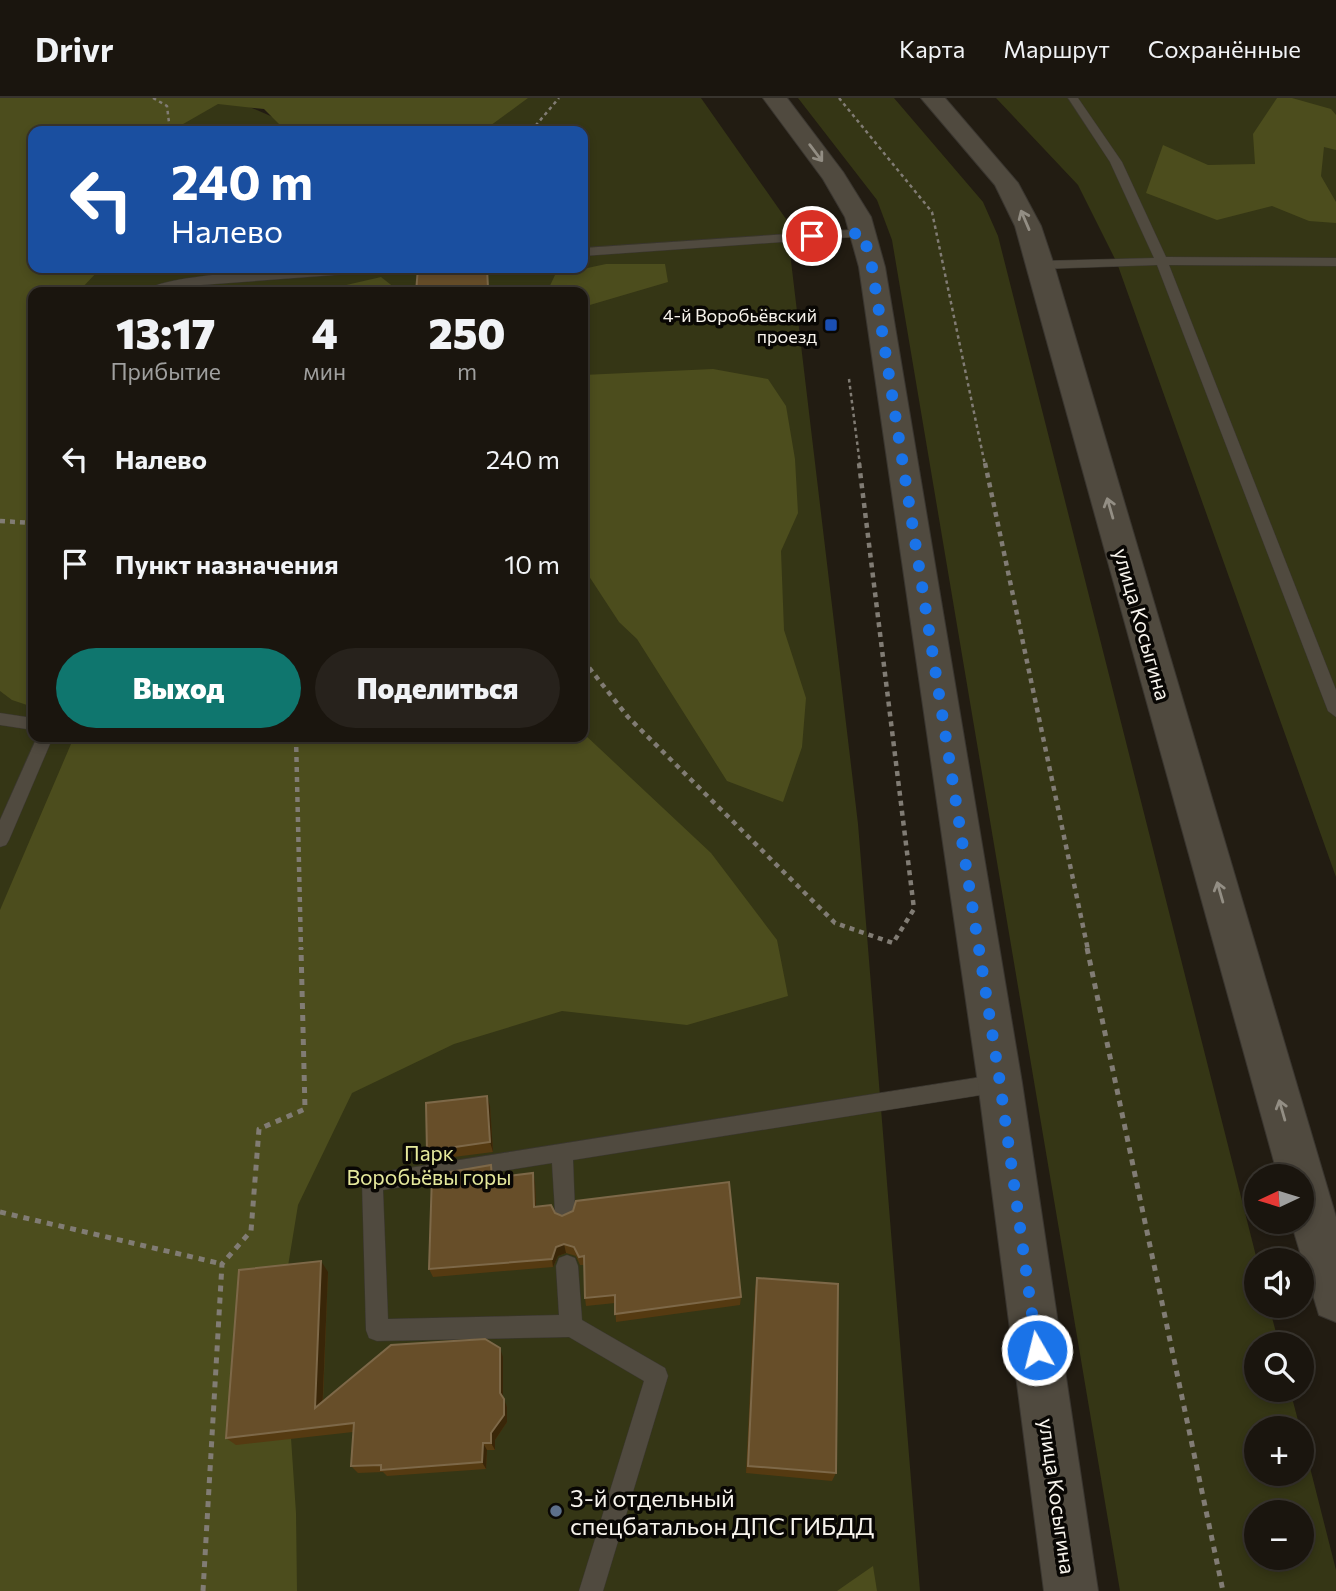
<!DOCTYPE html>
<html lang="ru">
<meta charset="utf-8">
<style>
:root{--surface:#1a150e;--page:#27221c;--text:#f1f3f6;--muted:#9f9f9e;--line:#38342e;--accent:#0f766e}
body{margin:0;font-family:Commissioner,sans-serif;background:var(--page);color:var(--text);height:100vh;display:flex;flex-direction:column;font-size:26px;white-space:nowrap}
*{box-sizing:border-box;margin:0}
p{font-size:23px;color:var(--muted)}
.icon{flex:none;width:38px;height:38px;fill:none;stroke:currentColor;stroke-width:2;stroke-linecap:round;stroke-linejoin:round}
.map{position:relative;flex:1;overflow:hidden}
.drawer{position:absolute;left:28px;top:189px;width:560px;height:455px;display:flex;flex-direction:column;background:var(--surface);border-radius:14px;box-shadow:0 4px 10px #0003,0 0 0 2px var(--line)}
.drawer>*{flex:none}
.top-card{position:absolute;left:28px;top:28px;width:560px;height:147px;border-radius:14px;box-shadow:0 4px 10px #0003,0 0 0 2px var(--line);background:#1a4fa0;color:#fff;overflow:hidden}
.needle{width:46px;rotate:266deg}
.controls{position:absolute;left:1244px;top:1066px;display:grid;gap:14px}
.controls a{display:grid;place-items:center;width:70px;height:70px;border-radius:50%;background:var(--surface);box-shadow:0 4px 10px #0003,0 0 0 2px var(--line);font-size:35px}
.pin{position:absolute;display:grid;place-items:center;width:60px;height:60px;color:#fff;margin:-30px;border:4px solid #fff;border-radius:50%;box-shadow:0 2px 7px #0007}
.me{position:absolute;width:77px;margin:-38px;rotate:352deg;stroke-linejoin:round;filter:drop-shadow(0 0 5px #0008)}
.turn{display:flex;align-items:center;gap:24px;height:147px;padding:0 28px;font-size:32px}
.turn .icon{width:91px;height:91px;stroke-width:2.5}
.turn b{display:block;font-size:49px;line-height:60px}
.eta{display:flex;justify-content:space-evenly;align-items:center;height:119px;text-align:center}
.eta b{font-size:42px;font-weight:800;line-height:49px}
.action{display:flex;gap:14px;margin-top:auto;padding:14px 28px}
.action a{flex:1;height:80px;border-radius:42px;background:var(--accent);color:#fff;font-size:28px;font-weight:800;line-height:80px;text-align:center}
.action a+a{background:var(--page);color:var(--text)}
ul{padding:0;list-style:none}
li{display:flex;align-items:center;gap:21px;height:105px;padding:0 28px}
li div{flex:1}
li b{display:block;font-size:26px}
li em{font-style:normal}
header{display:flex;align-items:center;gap:42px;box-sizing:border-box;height:98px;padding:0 35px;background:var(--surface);border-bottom:2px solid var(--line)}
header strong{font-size:33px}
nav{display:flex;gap:38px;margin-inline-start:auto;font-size:24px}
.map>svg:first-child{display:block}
</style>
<header>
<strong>Drivr</strong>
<nav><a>Карта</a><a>Маршрут</a><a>Сохранённые</a></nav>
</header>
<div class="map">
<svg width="1336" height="1493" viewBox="0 0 1336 1493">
<rect width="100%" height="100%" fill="#221c12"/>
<g fill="#353615" fill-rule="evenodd">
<path d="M0 0H229L305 33H33V170H583V33H312L437 0H701L786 121 858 726 920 1493H0ZM33 194H583V639H33Z"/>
<path d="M798 0H894L983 104 998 138 1257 1162 1256 1208H1269L1279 1246H1256V1292H1290L1300 1330H1256V1376H1302V1338L1336 1472V1493H1120L892 142 877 102ZM1256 1414H1302V1460H1256Z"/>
<polygon points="996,0 1336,0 1336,779 1117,165 1078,87"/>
</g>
<g fill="#4c4d1d">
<polygon points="0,0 528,0 483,33 280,33 284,31 264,11 218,6 171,33 33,33 33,170 101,170 78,194 33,194 33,258 28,270 33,285 33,609 12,602 0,593"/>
<polygon points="1277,0 1292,0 1331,11 1336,17 1336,52 1324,49 1321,78 1336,104 1336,125 1309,123 1272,108 1217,122 1146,95 1163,47 1208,67 1255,66 1253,36"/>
<polygon points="606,166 665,166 668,184 583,209 583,194 547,194 555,177"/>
<polygon points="381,179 400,194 335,194 329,191"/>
<polygon points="713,271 768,281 786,308 795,361 798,415 781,453 784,532 806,600 802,649 783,704 727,683 637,541 619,524 583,469 583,277"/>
<polygon points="583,635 711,755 777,842 788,898 687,927 562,913 454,946 352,995 298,1107 282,1205 296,1415 297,1493 0,1493 0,812 74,639 583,639"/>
<polygon points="873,1468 877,1493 837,1493"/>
</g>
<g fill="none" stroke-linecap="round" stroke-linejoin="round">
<g stroke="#3a3630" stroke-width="1">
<g id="service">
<polygon points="1068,0 1078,0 1122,64 1166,159 1336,160 1336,168 1169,167 1336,592 1336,619 1328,613 1157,167 1041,171 1035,167 1041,163 1154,160 1110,64"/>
<polygon points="863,131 869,135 867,138 583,158 583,150"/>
<path d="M330 170H381L375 174 201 187 160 194H143C166 174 293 172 330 170Z"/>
<polygon points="0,615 33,620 33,632 0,627"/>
<polygon points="37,639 53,639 9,742 6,747 0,749 0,722"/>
<polygon points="1000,976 1007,979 1010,985 1007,991 1000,994 573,1062 575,1114 572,1121 565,1124 558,1121 555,1114 552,1065 383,1092 388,1221 559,1217 556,1168 559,1160 567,1157 575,1160 578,1168 582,1222 665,1270 668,1278 603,1493 579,1493 644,1283 569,1239 377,1243 369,1240 366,1232 362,1084 365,1077"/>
</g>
</g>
<g stroke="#3a3630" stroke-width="2">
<g id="secondary">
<polygon points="763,0 787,0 843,74 871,119 885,169 1022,985 1098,1493 1044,1493 978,985 859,169 845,119 823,81"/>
<polygon points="921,0 945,0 1018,85 1041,128 1054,167 1336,1119 1336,1224 1319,1217 1291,1124 1302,1124 1302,1078 1278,1078 1015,128 995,87"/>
</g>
</g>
<g stroke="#817c74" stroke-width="2.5" stroke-dasharray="3.5 3.5" stroke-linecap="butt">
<polyline points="153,0 167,8 170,33"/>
<polyline points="839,0 932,114 985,367"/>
<polyline points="531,33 559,0"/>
<polyline points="849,281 860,367"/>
</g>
<g stroke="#817c74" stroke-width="4.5" stroke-dasharray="5 5" stroke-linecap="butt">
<polyline points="985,365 1088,852"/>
<polyline points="0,423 33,425"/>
<polyline points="583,562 628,619 835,825 893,845 914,811 859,365"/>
<polyline points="296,639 301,852"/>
</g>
<g stroke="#817c74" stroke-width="5" stroke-dasharray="6 6" stroke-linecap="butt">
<polyline points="1087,850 1223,1493"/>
<polyline points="0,1114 222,1166"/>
<polyline points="203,1493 222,1166 251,1133 259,1031 305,1011 301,850"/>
</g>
<use href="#service" fill="#504a3f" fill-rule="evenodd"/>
<use href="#secondary" fill="#504a3f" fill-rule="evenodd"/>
</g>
<g fill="#553a11">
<polygon points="418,170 488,170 488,194 416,194"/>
<polygon points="490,1008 493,1054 430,1062 427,1053"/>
<polygon points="494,1077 494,1079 535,1084 536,1108 555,1115 741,1199 740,1207 616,1224 615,1205 586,1208 585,1200 584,1167 580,1167 576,1158 566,1155 558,1158 553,1169 433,1179 429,1171"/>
<polygon points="328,1174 323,1303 503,1259 503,1301 507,1309 507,1324 495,1342 495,1352 487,1352 486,1371 387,1378 383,1374 358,1375 351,1368 353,1334 236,1347 226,1340"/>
<polygon points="757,1180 836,1375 832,1383 746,1375 755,1191"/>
</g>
<g fill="#392608">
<polygon points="487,998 490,1008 493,1054 490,1044"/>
<polygon points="533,1075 535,1084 536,1118 534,1109"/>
<polygon points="564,1146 566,1155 558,1158 553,1169 552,1161 556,1149"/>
<polygon points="321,1163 328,1174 322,1318 315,1310"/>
<polygon points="500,1250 503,1259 503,1303 500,1295"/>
<polygon points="504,1301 507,1309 507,1324 495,1342 495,1352 491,1345 491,1335"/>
<polygon points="483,1345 487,1352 486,1371 482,1364"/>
</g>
<g fill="#674e29" stroke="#7d6848" stroke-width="2">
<polygon points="418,170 487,170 488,190 416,194"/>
<polygon points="487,998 490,1044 427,1053 426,1005"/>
<polygon points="491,1067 492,1080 533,1075 534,1109 551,1107 555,1115 562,1118 573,1113 576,1103 729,1084 741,1199 615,1216 615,1197 585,1200 584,1158 579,1159 574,1149 564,1146 556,1149 552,1161 429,1171 432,1077"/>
<polygon points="321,1163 315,1310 391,1247 485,1241 500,1250 500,1295 504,1301 504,1317 491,1335 491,1345 483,1345 482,1364 381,1372 381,1367 351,1368 354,1325 226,1340 239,1172"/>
<polygon points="757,1180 838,1186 836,1375 748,1368"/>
</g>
<defs><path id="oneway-shaft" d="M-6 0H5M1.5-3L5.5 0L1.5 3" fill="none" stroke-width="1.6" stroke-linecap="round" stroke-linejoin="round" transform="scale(1.75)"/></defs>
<g stroke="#938e84">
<use href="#oneway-shaft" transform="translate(816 55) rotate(53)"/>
<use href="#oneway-shaft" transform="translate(1025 122) rotate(-113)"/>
<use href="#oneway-shaft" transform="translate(1110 410) rotate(-106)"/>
<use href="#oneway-shaft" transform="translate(1220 794) rotate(-106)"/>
<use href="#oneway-shaft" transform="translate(1282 1012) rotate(-106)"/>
</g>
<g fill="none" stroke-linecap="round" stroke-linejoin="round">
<polyline stroke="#1a73e8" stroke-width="12" stroke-dasharray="0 21.6" points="812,138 863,135 872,169 1000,985 1037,1252"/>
</g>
<rect fill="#1a4fb4" stroke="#090704" stroke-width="2.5" x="824" y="220" width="14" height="14" rx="3.5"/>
<circle fill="#5c6f8a" stroke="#090704" stroke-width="2.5" cx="556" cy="1413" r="7"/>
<g text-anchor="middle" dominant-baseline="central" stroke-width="7" stroke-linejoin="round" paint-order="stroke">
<g font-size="18" fill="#f7f3ec" stroke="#090704" text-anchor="end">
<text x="817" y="217">4-й Воробьёвский<tspan x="817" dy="21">проезд</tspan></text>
</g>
<g font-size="21" fill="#f7f3ec" stroke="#090704">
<text transform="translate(1143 526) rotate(74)">улица Косыгина</text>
<text transform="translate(1058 1398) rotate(82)">улица Косыгина</text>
</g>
<g font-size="21" fill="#e5e99c" stroke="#090704">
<text x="429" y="1054">Парк<tspan x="429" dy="24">Воробьёвы горы</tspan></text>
</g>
<g font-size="24" fill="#f7f3ec" stroke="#090704" text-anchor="start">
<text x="570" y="1399">3-й отдельный<tspan x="570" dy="28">спецбатальон ДПС ГИБДД</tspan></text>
</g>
</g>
</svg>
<div class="controls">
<a><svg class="needle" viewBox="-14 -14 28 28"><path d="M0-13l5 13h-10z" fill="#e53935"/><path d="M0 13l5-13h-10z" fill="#9f9f9e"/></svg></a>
<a><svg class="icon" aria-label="sound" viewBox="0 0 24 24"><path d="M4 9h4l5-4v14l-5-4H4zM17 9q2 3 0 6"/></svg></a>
<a><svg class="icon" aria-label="search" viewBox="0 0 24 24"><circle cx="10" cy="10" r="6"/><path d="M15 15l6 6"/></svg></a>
<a>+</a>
<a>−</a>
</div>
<div class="pin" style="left:812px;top:138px;background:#d93025"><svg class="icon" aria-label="arrive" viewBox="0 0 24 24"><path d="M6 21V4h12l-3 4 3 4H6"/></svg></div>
<svg class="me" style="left:1037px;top:1252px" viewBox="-20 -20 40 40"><circle r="17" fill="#1a73e8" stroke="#fff" stroke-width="3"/><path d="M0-11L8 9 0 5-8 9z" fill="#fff"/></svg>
<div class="top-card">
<div class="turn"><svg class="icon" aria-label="left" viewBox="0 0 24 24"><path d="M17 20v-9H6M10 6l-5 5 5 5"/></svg><div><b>240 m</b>Налево</div></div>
</div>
<section class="drawer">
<div class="eta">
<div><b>13:17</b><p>Прибытие</p></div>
<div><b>4</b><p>мин</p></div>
<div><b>250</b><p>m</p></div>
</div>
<ul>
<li><svg class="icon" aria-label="left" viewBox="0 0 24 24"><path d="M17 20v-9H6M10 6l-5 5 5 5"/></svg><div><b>Налево</b></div><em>240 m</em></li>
<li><svg class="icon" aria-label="arrive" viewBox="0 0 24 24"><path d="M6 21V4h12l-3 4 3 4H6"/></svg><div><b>Пункт назначения</b></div><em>10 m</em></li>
</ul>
<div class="action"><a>Выход</a><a>Поделиться</a></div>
</section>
</div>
